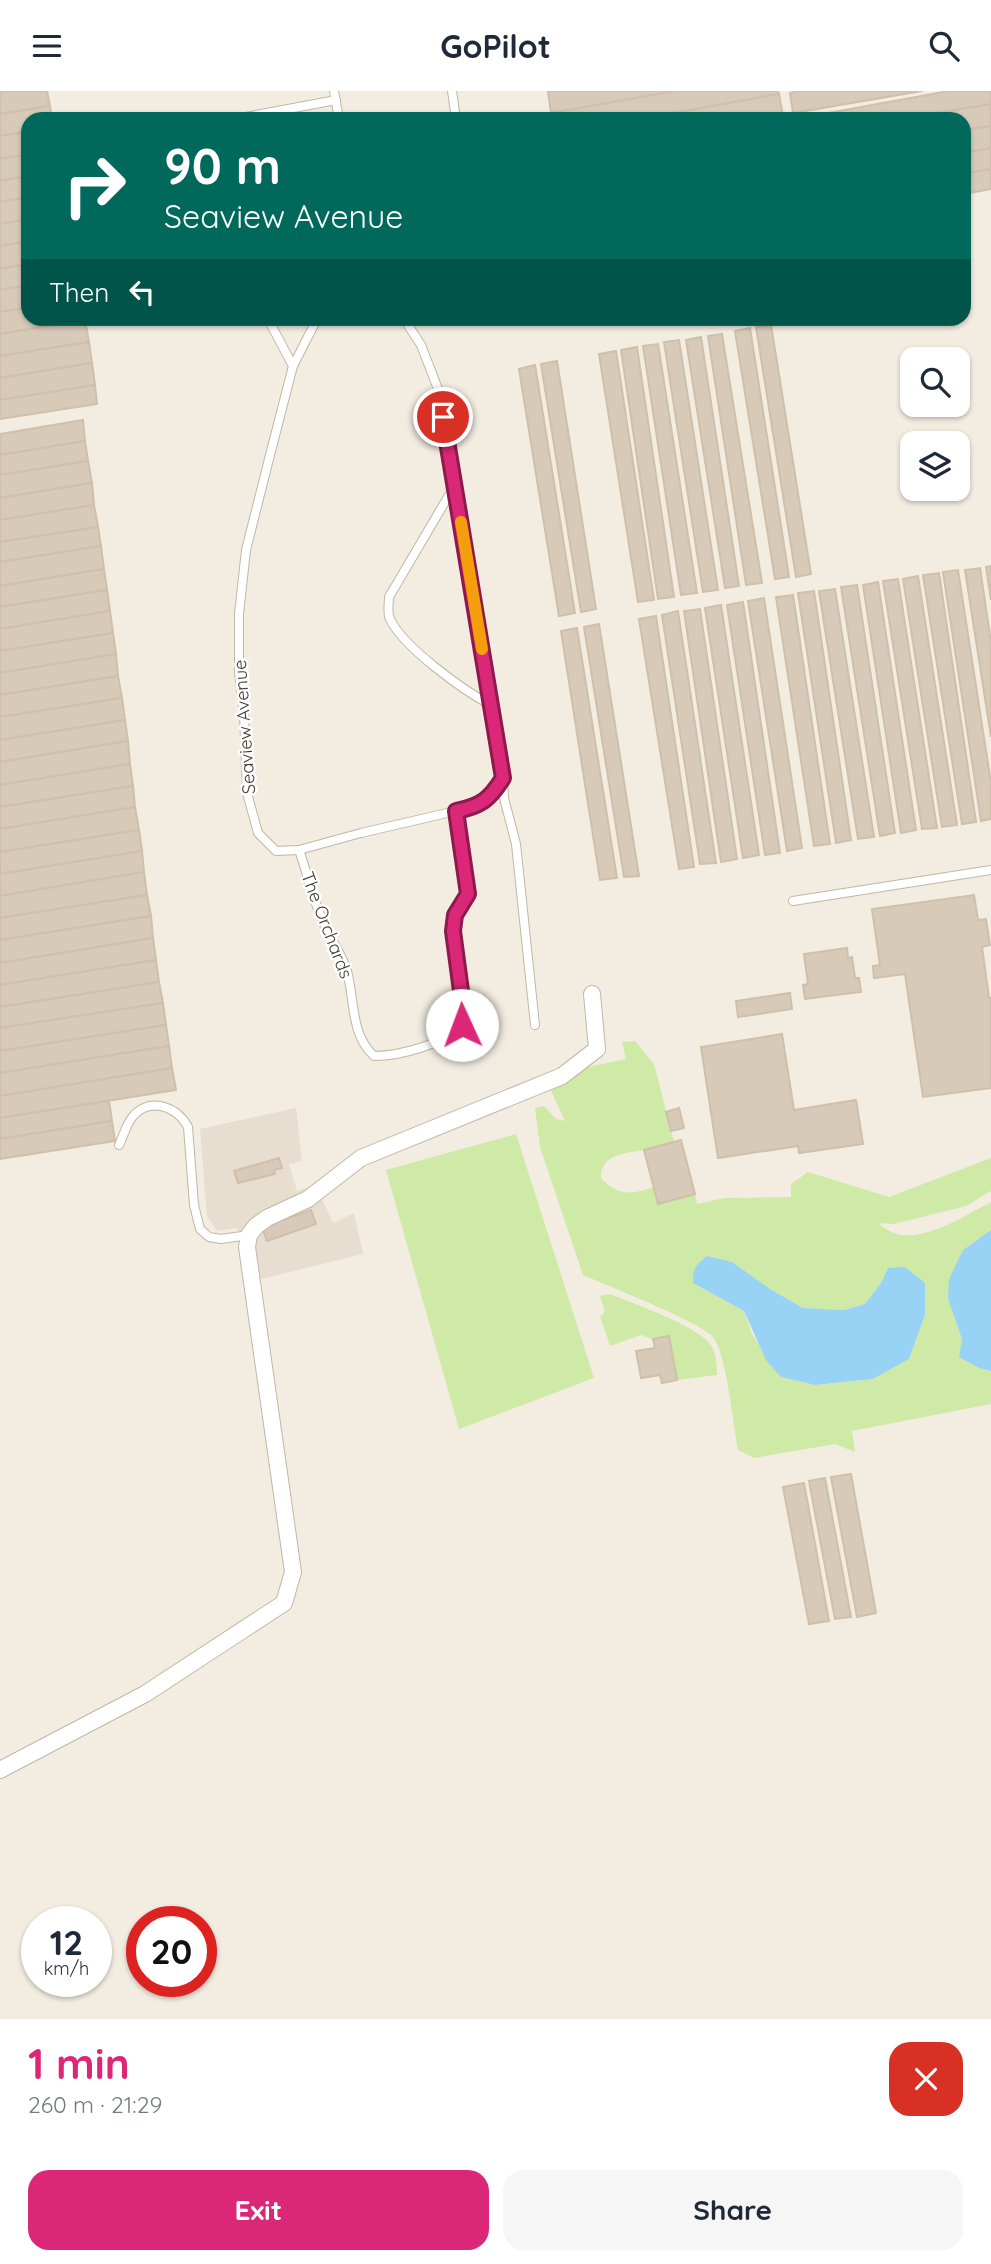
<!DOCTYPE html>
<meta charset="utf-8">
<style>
:root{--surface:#fff;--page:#f6f6f7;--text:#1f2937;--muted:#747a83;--accent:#db2777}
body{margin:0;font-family:Quicksand,sans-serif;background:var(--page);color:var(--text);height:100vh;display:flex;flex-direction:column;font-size:26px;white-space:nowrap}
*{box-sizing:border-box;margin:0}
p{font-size:23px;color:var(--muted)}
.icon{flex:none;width:38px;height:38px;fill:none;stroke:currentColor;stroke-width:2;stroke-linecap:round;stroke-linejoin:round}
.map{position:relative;height:1928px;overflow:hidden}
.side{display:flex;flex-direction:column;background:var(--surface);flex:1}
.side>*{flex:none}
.top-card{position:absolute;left:21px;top:21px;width:950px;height:214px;border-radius:21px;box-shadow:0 2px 5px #0004;background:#00695c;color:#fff;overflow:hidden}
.tools{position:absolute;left:900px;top:256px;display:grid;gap:14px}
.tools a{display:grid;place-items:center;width:70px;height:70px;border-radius:14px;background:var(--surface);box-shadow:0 2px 5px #0004;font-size:35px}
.speed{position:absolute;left:21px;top:1815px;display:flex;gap:14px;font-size:35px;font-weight:700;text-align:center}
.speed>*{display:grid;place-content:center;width:91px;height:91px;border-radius:50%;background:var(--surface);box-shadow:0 2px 5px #0004;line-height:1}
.speed small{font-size:18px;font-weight:400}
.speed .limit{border:10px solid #d22;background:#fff;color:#111}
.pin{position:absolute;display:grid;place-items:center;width:60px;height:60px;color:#fff;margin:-30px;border:4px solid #fff;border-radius:50%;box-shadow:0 2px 7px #0007}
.me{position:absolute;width:77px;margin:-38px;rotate:358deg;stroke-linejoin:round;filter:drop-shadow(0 0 5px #0008)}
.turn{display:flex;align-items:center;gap:24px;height:147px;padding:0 28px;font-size:32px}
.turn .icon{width:91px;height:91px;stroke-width:2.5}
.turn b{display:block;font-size:49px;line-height:60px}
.then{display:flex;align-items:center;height:66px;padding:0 28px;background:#0003;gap:14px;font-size:26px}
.round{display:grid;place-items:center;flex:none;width:74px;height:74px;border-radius:21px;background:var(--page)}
.head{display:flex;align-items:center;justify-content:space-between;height:119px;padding:0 28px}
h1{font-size:42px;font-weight:700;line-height:52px;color:var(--accent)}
.action{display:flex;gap:14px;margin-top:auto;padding:14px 28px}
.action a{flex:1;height:80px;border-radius:21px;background:var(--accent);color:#fff;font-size:28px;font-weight:700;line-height:80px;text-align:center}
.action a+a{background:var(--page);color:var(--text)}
header{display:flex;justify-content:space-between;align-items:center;height:91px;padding:0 28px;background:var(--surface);font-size:32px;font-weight:700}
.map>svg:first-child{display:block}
</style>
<header><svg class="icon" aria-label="menu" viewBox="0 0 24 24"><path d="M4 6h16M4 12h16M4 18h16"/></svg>GoPilot<svg class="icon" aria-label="search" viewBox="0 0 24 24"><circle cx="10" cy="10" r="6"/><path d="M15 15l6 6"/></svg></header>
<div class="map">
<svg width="991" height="1928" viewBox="0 0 991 1928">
<rect width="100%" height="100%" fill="#f2ece1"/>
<polygon fill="#e7decf" points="296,1017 302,1070 289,1073 297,1100 315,1094 333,1132 354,1122 363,1163 261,1188 256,1159 235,1137 217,1140 207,1125 200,1038"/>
<g fill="#ceeaa6" fill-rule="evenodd">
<path d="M635 950 654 973 674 1051C664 1054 655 1057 645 1059 628 1062 600 1062 601 1087 618 1105 632 1104 654 1096L659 1113 695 1103 697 1113 725 1107 791 1106V1093L808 1081 889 1106 991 1067V1100L966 1115 894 1133 878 1132C882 1135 887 1139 892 1141 920 1154 966 1124 991 1111V1139L963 1159 948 1208 962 1248 979 1277 991 1280V1313L852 1340 855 1361 835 1353 754 1367 738 1359C733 1333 727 1267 714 1247 705 1233 606 1194 583 1184L540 1056 535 1017 544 1015 556 1028 565 1030 551 1000 579 978 626 968 622 951ZM888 1177 925 1224 909 1268 873 1288 815 1294 781 1286 752 1243 744 1220 693 1192 770 1198 803 1217 844 1219 865 1213 881 1192Z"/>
<polygon points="516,1043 594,1287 459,1338 386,1079"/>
<path d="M610 1203C634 1213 700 1235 712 1256 716 1264 717 1275 717 1284L677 1289 669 1245 653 1248 641 1244 610 1255 600 1225 605 1221 600 1205Z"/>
</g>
<g fill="#98d3f5">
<polygon points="991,1139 991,1280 979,1277 959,1266 962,1248 948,1208 949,1188 963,1159"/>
<path d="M707 1165 732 1171 770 1198 803 1217 844 1219 865 1213 881 1192 888 1177 905 1176 925 1192V1224L909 1268 873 1288 815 1294 781 1286 766 1269 744 1220 693 1192C692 1178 697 1173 707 1165Z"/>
</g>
<g fill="#d7cab9" stroke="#d0bfa9" stroke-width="2">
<polygon points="7,0 47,0 50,15 0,23 0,1"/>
<polygon points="548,0 675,0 551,22"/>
<polygon points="675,0 778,0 779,3 640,28 552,28 551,22"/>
<polygon points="800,0 922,0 793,22 790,2"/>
<polygon points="949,0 991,0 991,13 901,28 795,28"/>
<polygon points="779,3 783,25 764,28 640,28"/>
<polygon points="991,13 991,35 964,39 964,28 901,28"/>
<polygon points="50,15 52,28 28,28 28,41 0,45 0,23"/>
<polygon points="991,35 991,57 964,62 964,39"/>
<polygon points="28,41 28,63 0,68 0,45"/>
<polygon points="991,57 991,78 964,83 964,62"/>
<polygon points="28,63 28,85 0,90 0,68"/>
<polygon points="991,78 991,98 964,103 964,83"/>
<polygon points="28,85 28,106 0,111 0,90"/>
<polygon points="28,106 28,128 0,133 0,111"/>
<polygon points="28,128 28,150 0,155 0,133"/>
<polygon points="28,150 28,173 0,178 0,155"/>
<polygon points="28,173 28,194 0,199 0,178"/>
<polygon points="28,194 28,217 0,221 0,199"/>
<polygon points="28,217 28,228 85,229 0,243 0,221"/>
<polygon points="85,229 89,251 0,265 0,243"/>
<polygon points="771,234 811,483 796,486 756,236"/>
<polygon points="750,237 789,486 775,488 735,240"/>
<polygon points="722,243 762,492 746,494 708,245"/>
<polygon points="701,246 739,495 725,497 686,249"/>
<polygon points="679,249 718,499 703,501 664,251"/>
<polygon points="89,251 92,272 0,287 0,265"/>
<polygon points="658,253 697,502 681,504 643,255"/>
<polygon points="637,256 674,506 658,508 621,259"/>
<polygon points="616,260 654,509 638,511 599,263"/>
<polygon points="557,270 596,518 581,521 541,273"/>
<polygon points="92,272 95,294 0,309 0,287"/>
<polygon points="535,274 575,522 559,525 519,278"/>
<polygon points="95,294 97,313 0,328 0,309"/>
<polygon points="83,329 85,350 0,364 0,343"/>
<polygon points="85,350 88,370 0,384 0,364"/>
<polygon points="88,370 92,392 0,407 0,384"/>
<polygon points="92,392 94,414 0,429 0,407"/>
<polygon points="94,414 98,436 0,451 0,429"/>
<polygon points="98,436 101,455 0,471 0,451"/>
<polygon points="101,455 104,478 0,495 0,471"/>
<polygon points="991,475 991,509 986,476"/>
<polygon points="980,477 991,551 991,646 965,479"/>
<polygon points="104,478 107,499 0,516 0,495"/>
<polygon points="958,479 991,692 991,728 981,730 943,481"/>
<polygon points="939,482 976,731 962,733 923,484"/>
<polygon points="918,485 957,734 942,736 903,488"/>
<polygon points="898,488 937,737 922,738 883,490"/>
<polygon points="878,491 916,739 901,742 863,494"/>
<polygon points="857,494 895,742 880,745 841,496"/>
<polygon points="835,498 874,746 858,748 819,500"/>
<polygon points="107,499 110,520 0,538 0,516"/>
<polygon points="814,500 851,749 836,752 798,502"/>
<polygon points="793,504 830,753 814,755 776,506"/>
<polygon points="764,507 802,757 787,760 748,510"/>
<polygon points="743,511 780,762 765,764 727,514"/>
<polygon points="721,514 759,764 743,767 705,517"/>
<polygon points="700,518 737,768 721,771 684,520"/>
<polygon points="110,520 113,542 0,560 0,538"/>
<polygon points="678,520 716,772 700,773 662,524"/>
<polygon points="656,525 694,776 679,778 639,528"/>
<polygon points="599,533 639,785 624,786 584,536"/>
<polygon points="577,537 617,787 600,789 561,540"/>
<polygon points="113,542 116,563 0,582 0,560"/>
<polygon points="116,563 118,585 0,604 0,582"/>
<polygon points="118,585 122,607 0,626 0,604"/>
<polygon points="122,607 125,629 0,649 0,626"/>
<polygon points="125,629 128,650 0,671 0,649"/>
<polygon points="128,650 130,673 0,694 0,671"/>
<polygon points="130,673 133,695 0,716 0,694"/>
<polygon points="133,695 135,716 0,738 0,716"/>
<polygon points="135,716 139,739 0,761 0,738"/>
<polygon points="139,739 142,760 0,783 0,761"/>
<polygon points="142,760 144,781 0,805 0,783"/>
<polygon points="144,781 147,804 0,827 0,805"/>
<polygon points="147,804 151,825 0,849 0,827"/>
<polygon points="974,804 978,829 986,828 990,854 982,856 989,907 991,907 991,997 923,1006 905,883 874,887 873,875 880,874 872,818"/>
<polygon points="151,825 153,847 0,872 0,849"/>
<polygon points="153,847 156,869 0,894 0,872"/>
<polygon points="847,857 848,867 852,866 855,887 859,887 861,901 805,908 803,894 808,893 804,863"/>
<polygon points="156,869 159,891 0,916 0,894"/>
<polygon points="159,891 163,912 0,937 0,916"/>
<polygon points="790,902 792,918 738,926 736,910"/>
<polygon points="163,912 166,934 0,960 0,937"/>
<polygon points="166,934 169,955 0,982 0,960"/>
<polygon points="782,943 794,1019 856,1009 863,1053 799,1062 798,1055 718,1067 701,956"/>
<polygon points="169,955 172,977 0,1005 0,982"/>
<polygon points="172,977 176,999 0,1027 0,1005"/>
<polygon points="109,1010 112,1030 0,1048 0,1027"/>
<polygon points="679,1017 684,1037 671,1040 666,1021"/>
<polygon points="112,1030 115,1050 0,1068 0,1048"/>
<polygon points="681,1049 695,1103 658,1113 644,1059"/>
<polygon points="279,1067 282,1077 274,1079 275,1083 238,1092 234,1080"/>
<polygon points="311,1119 316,1133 267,1150 262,1136"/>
<polygon points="669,1245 677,1289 662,1292 660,1284 641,1287 636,1260 655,1257 653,1248"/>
<polygon points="851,1383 876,1522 857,1526 831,1386"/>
<polygon points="825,1387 851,1526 835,1528 809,1390"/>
<polygon points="804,1392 829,1530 809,1533 783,1396"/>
</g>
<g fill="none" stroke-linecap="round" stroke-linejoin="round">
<g stroke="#c1b7a7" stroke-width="10">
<g id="service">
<polyline points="334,0 339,28"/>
<polyline points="452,0 456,28"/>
<polyline points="235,28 336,9"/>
<polyline points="268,228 293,275"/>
<polyline points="317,228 293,275 270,364 246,459 239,523 239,581 244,623 247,702 258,742 276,760 299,759 361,742 473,716 491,706 503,687 440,303 421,254 404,228"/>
<path d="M455 394 389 506C389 513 387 522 390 528 403 556 464 600 491 614"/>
<polyline points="503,687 504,707 516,753 535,934"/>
<path d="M299 759C307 781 312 805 321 826 328 845 341 860 347 880 355 909 350 943 374 965 400 965 444 953 462 934L461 900 453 840 455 824 468 803 456 720"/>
<polyline points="793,810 991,779"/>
<path d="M119 1054C124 1044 127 1030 135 1023 153 1006 178 1017 188 1036L194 1114 200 1138 209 1146 221 1148 249 1144"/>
</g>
</g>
<g stroke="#c1b7a7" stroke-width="18">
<polyline id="minor" points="0,1679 145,1603 284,1512 293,1481 247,1156 249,1144 256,1135 267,1127 308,1108 361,1067 562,985 597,958 592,903"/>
</g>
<use href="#service" stroke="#fff" stroke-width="8"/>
<use href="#minor" stroke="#fff" stroke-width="16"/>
</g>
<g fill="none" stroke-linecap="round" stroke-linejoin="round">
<g stroke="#8e194d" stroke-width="18">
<path id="route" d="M443 326 503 687C489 709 481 715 456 720L468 803 455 824 453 840 461 900 462 934"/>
</g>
<use href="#route" stroke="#db2777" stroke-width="12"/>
<polyline stroke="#f59e0b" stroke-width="12" points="461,431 482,558"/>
</g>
<g text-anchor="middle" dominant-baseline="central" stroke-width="5" stroke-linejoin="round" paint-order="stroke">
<g font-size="18" fill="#443c32" stroke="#fff">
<text transform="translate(244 636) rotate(-94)">Seaview Avenue</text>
<text transform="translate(327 834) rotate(69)">The Orchards</text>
</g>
</g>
</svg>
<div class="tools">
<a><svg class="icon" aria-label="search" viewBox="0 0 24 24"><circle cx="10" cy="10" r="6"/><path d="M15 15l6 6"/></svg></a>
<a><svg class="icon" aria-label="layers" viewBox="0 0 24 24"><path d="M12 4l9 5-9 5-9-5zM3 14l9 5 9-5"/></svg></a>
</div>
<div class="speed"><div>12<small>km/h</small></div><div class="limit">20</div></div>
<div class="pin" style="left:443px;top:326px;background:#d93025"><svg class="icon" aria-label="arrive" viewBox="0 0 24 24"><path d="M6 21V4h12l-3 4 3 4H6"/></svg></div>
<svg class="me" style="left:462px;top:934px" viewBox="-20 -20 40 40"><circle r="19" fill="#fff"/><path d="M0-13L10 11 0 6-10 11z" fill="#db2777"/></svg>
<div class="top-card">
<div class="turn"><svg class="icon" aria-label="right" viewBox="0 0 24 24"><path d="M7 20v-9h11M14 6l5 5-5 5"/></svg><div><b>90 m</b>Seaview Avenue</div></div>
<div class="then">Then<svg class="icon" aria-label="left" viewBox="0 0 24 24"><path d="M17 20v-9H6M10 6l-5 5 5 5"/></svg></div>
</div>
</div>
<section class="side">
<div class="head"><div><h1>1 min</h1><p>260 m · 21:29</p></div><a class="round" style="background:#d93025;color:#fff"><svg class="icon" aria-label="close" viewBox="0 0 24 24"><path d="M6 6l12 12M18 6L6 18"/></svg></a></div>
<div class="action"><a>Exit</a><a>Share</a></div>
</section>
